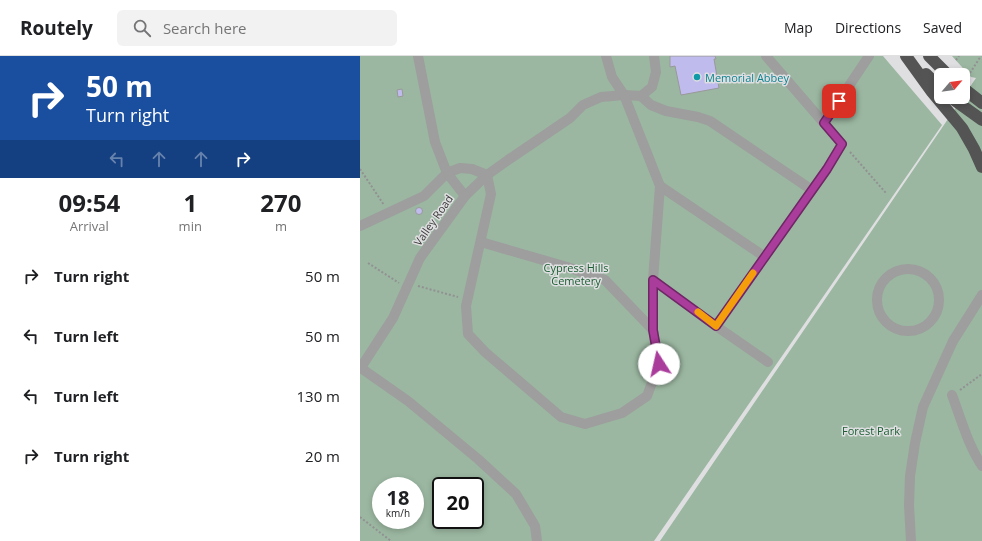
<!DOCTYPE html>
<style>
:root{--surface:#fff;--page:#f2f2f2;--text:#202124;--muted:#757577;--line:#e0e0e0}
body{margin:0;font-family:"Open Sans",sans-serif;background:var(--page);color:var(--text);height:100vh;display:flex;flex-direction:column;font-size:15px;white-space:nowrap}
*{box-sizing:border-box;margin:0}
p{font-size:13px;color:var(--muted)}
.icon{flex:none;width:22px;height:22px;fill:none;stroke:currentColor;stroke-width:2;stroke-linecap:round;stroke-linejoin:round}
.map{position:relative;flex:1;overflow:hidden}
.panel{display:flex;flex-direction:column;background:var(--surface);width:360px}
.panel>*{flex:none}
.guide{background:#1a4fa0;color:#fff;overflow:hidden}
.needle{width:26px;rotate:61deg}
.buttons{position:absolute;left:574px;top:12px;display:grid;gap:8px}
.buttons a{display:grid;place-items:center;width:36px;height:36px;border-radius:6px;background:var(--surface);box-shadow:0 2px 6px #0003;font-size:20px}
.speed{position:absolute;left:12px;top:421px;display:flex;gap:8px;font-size:20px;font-weight:700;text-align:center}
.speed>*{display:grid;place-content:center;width:52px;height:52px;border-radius:50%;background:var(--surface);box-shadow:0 2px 6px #0003;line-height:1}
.speed small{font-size:10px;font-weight:400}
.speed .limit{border:2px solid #111;border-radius:6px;background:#fff;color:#111}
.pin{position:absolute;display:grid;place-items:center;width:34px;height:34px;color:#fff;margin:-17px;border-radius:8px;box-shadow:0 2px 6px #0006}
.me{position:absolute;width:44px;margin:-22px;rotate:350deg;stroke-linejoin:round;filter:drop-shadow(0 0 3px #0008)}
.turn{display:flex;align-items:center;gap:14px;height:84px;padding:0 20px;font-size:18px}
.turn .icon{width:52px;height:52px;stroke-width:2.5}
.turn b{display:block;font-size:28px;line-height:34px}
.lanes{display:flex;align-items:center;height:38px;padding:0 20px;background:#0003;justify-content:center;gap:20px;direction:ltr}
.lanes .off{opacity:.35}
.eta{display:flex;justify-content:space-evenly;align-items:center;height:68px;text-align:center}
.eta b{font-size:24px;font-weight:700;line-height:28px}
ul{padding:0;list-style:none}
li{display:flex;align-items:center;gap:12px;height:60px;padding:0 20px}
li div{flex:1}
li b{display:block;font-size:15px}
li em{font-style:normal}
header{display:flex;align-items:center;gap:24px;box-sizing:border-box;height:56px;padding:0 20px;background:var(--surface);border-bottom:1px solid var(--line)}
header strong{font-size:19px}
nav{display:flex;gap:22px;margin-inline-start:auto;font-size:14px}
.search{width:280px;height:36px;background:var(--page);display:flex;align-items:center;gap:10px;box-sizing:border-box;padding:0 14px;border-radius:6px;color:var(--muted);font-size:15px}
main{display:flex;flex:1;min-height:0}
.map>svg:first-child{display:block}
</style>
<header>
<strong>Routely</strong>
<div class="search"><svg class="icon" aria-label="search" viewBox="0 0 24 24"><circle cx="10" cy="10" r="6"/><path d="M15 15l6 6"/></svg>Search here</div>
<nav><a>Map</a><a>Directions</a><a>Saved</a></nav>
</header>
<main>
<section class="panel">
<div class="guide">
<div class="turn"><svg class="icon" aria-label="right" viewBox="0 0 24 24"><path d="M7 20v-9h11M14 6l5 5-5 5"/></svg><div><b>50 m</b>Turn right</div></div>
<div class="lanes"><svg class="icon off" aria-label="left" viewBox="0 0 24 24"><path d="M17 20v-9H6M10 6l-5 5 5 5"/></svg><svg class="icon off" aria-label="ahead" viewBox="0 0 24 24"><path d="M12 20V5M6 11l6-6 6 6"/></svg><svg class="icon off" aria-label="ahead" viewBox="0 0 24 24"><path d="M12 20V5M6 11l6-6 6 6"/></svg><svg class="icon" aria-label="right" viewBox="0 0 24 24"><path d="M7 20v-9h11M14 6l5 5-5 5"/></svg></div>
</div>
<div class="eta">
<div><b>09:54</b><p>Arrival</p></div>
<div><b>1</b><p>min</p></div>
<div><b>270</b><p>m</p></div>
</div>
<ul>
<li><svg class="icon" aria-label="right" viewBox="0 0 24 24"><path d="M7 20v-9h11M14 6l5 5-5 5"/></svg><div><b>Turn right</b></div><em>50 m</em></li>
<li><svg class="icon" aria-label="left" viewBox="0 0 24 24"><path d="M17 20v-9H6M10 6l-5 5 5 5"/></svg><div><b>Turn left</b></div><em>50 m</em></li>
<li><svg class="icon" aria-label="left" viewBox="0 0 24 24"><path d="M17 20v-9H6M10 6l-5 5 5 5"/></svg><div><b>Turn left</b></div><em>130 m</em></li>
<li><svg class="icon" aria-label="right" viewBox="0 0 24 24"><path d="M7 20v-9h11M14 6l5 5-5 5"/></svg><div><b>Turn right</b></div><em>20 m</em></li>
</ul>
</section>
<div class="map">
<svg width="622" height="485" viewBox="0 0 622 485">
<rect width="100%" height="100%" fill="#dfdfe1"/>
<g fill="#9bb7a1" fill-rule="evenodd">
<path d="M0 0H523L582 69 294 485H0ZM21 430H55V464H21ZM81 430H115V464H81Z"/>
<polygon points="592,0 622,0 622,485 300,485 616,22 611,21"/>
</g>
<g fill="#c0bbed" stroke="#99999a">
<polygon points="310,0 355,0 356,3 354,3 359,32 321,39 315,10 310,11"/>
<polygon points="42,33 43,40 38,41 37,34"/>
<circle cx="59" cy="155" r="3.5"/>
</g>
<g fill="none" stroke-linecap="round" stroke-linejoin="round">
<g stroke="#919192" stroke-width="2" stroke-dasharray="2 2" stroke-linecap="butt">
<polyline points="596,4 599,0"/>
<polyline points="610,17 621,0"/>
<polyline points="490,96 526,137"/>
<polyline points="0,113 24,149"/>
<polyline points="8,207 39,227"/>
<polyline points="58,230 98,241"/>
<polyline points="600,334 622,318"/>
<polyline points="0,461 31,485"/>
</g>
<g stroke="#9d9e9d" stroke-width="10">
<polyline points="281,40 291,49 306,55 338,61 350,65 452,134"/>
<polyline points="464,67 509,0"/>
<polyline points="300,130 405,201"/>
<polyline points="105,140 127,119 148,104 210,62 223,49 241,41 264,39 281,40 292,31 296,16 294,0"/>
<polyline points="0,170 64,140 87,117 100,112 112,113 127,119 131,138 106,250 108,278 125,296 201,361 225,368 262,357 287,340 299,308 293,274 293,224 300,130 264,39 252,21 246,0"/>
<polyline points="121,186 207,211 245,224 293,274"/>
<circle cx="548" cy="244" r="31"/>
<polyline points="293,224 356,270 467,113 482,88 406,0"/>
<polyline points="356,270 408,306"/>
<polyline points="1,312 48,345 118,403 156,438 175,470 177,485"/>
<polyline points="0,313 33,262 60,202 105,140 87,117 75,86 58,0"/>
<path d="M592 339C601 363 608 389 622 410"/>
<polyline points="551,485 549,449 550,420 555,387 563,351 593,285 622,239"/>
</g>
<g stroke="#535453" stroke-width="12">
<polyline points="546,0 572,36 602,72 614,93 622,111"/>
<polyline points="569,0 588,19"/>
<polyline points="566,18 581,33"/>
<polyline points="603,32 622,47"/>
<polyline points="590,41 622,64"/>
</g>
</g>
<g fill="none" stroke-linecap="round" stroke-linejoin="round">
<g stroke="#6e2765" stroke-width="10">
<polyline id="route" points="299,308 293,274 293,224 356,270 467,113 482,88 464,67 479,45"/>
</g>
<use href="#route" stroke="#aa3c9b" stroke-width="7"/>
<polyline stroke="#f59e0b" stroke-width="7" points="338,256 356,270 393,217"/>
</g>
<circle fill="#0f9aa8" stroke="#dfdfe1" stroke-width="1.5" cx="337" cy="21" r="4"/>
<g text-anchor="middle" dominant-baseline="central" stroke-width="3" stroke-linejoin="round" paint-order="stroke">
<g font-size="11" fill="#0d838f" stroke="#dfdfe1" text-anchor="start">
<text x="345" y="21">Memorial Abbey</text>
</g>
<g font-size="11" fill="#3a3a3a" stroke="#dfdfe1">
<text transform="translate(73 164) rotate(-55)">Valley Road</text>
</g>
<g font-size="11" fill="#195d31" stroke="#dfdfe1">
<text x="216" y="211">Cypress Hills<tspan x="216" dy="13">Cemetery</tspan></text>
<text x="511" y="374">Forest Park</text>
</g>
</g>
</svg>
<div class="buttons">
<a><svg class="needle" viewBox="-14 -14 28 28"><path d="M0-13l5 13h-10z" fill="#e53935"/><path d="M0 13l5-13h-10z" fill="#757577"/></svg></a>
</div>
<div class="speed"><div>18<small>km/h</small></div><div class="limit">20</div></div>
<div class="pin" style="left:479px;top:45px;background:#d93025"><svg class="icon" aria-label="arrive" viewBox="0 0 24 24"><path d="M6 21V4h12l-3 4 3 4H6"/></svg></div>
<svg class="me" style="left:299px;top:308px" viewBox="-20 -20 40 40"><circle r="19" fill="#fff"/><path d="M0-13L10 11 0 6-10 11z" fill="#aa3c9b"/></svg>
</div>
</main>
